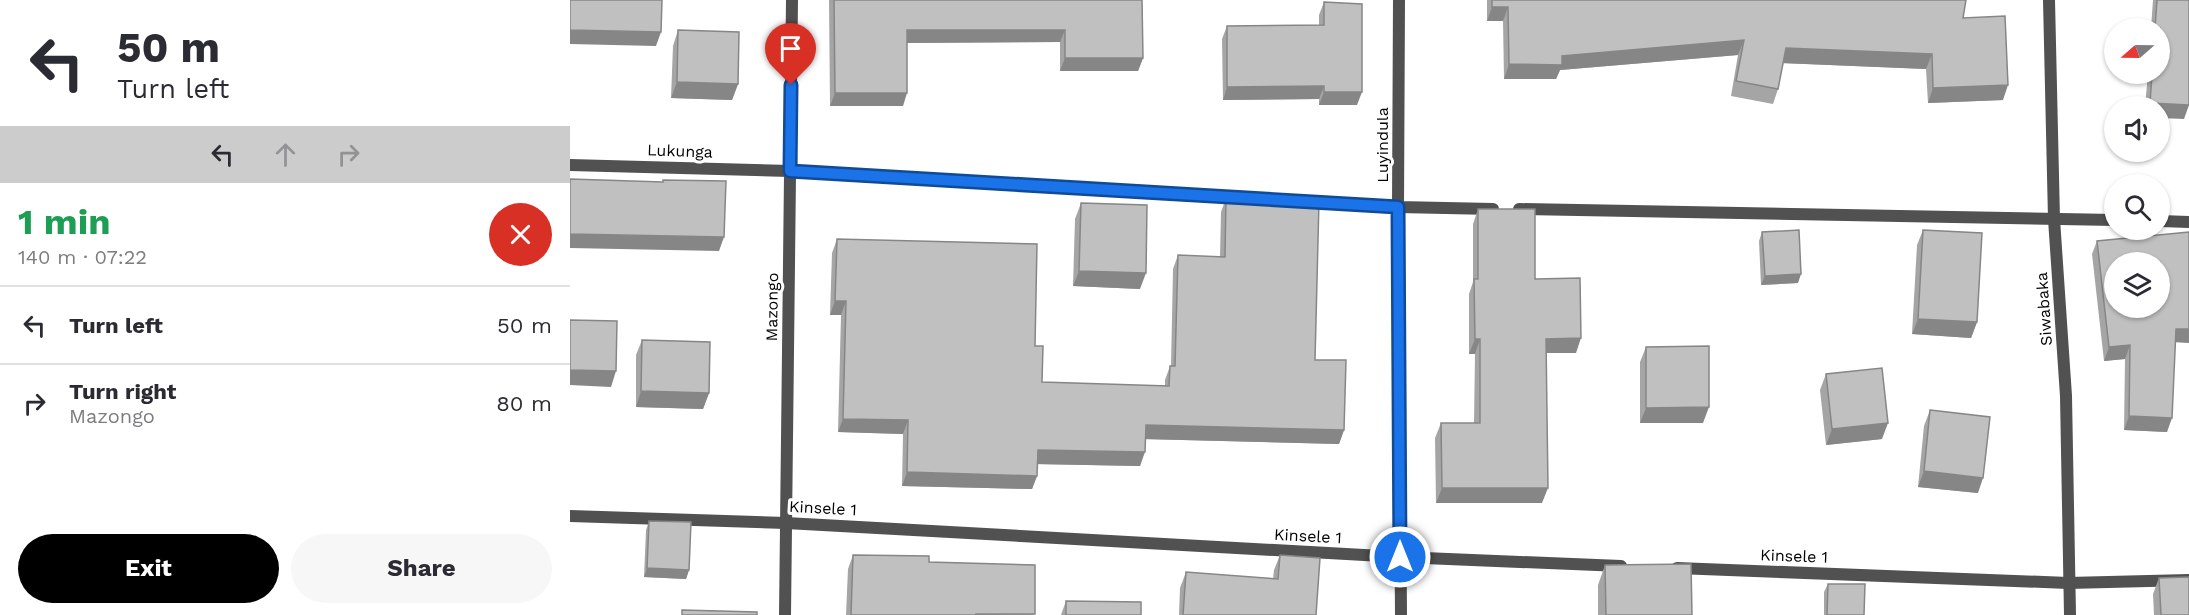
<!DOCTYPE html>
<meta charset="utf-8">
<style>
:root{--surface:#fff;--page:#f7f7f7;--text:#2b2b33;--muted:#7c7c81;--line:#e1e1e2;--accent:#000}
body{margin:0;font-family:"Work Sans",sans-serif;background:var(--page);color:var(--text);height:100vh;display:flex;flex-direction:column;font-size:22px;white-space:nowrap}
*{box-sizing:border-box;margin:0}
p{font-size:20px;color:var(--muted)}
.icon{flex:none;width:33px;height:33px;fill:none;stroke:currentColor;stroke-width:2;stroke-linecap:round;stroke-linejoin:round}
.map{position:relative;flex:1;overflow:hidden}
.sheet{display:flex;flex-direction:column;background:var(--surface);width:570px}
.sheet>*{flex:none}
.hud{background:#fff;color:var(--text);overflow:hidden}
.needle{width:39px;rotate:250deg}
.fabs{position:absolute;left:1534px;top:18px;display:grid;gap:12px}
.fabs a{display:grid;place-items:center;width:66px;height:66px;border-radius:50%;background:var(--surface);box-shadow:0 2px 4px #0004;font-size:30px}
.pin{position:absolute;display:grid;place-items:center;width:51px;height:51px;color:#fff;margin:-62px -26px;border-radius:50% 50% 50% 0;rotate:-45deg;box-shadow:0 0 6px #0007}
.pin .icon{rotate:45deg}
.me{position:absolute;width:66px;margin:-33px;rotate:0deg;stroke-linejoin:round;filter:drop-shadow(0 0 4px #0008)}
.turn{display:flex;align-items:center;gap:21px;height:126px;padding:0 18px;font-size:27px}
.turn .icon{width:78px;height:78px;stroke-width:2.5}
.turn b{display:block;font-size:42px;line-height:51px}
.lanes{display:flex;align-items:center;height:57px;padding:0 18px;background:#0003;justify-content:center;gap:30px;direction:ltr}
.lanes .off{opacity:.35}
.round{display:grid;place-items:center;flex:none;width:63px;height:63px;border-radius:32px;background:var(--page)}
.head{display:flex;align-items:center;justify-content:space-between;height:102px;padding:0 18px}
h1{font-size:36px;font-weight:700;line-height:45px;color:#1e9e55}
.button{display:flex;gap:12px;margin-top:auto;padding:12px 18px}
.button a{flex:1;height:69px;border-radius:36px;background:var(--accent);color:#fff;font-size:24px;font-weight:700;line-height:69px;text-align:center}
.button a+a{background:var(--page);color:var(--text)}
ul{padding:0;list-style:none}
li{display:flex;align-items:center;gap:18px;height:78px;padding:0 18px;border-top:2px solid var(--line)}
li div{flex:1}
li b{display:block;font-size:22px}
li em{font-style:normal}
main{display:flex;flex:1;min-height:0}
.map>svg:first-child{display:block}
</style>
<main>
<section class="sheet">
<div class="hud">
<div class="turn"><svg class="icon" aria-label="left" viewBox="0 0 24 24"><path d="M17 20v-9H6M10 6l-5 5 5 5"/></svg><div><b>50 m</b>Turn left</div></div>
<div class="lanes"><svg class="icon" aria-label="left" viewBox="0 0 24 24"><path d="M17 20v-9H6M10 6l-5 5 5 5"/></svg><svg class="icon off" aria-label="ahead" viewBox="0 0 24 24"><path d="M12 20V5M6 11l6-6 6 6"/></svg><svg class="icon off" aria-label="right" viewBox="0 0 24 24"><path d="M7 20v-9h11M14 6l5 5-5 5"/></svg></div>
</div>
<div class="head"><div><h1>1 min</h1><p>140 m · 07:22</p></div><a class="round" style="background:#d93025;color:#fff"><svg class="icon" aria-label="close" viewBox="0 0 24 24"><path d="M6 6l12 12M18 6L6 18"/></svg></a></div>
<ul>
<li><svg class="icon" aria-label="left" viewBox="0 0 24 24"><path d="M17 20v-9H6M10 6l-5 5 5 5"/></svg><div><b>Turn left</b></div><em>50 m</em></li>
<li><svg class="icon" aria-label="right" viewBox="0 0 24 24"><path d="M7 20v-9h11M14 6l5 5-5 5"/></svg><div><b>Turn right</b><p>Mazongo</p></div><em>80 m</em></li>
</ul>
<div class="button"><a>Exit</a><a>Share</a></div>
</section>
<div class="map">
<svg width="1619" height="615" viewBox="0 0 1619 615">
<rect width="100%" height="100%" fill="#fff"/>
<g fill="none" stroke-linecap="round" stroke-linejoin="round">
<g stroke="#515151" stroke-width="12">
<polyline points="829,0 828,207 831,615"/>
<polyline points="1479,0 1484,219 1496,396 1500,615"/>
<polyline points="0,165 220,171 710,200"/>
<polyline points="733,202 828,207 923,209"/>
<polyline points="949,209 1545,220"/>
<polyline points="1590,221 1619,222"/>
<polyline points="0,516 216,523 830,557 1051,566"/>
<polyline points="1107,568 1498,583 1619,580"/>
<polyline points="215,615 222,0"/>
</g>
</g>
<g fill="#a5a5a5">
<polygon points="259,0 572,0 573,58 568,71 490,71 490,42 337,43 333,106 260,106"/>
<polygon points="917,0 1396,0 1393,18 1433,100 1358,103 1356,69 1213,63 1208,89 1203,104 1161,96 1168,55 990,70 986,79 934,79 933,21 917,21"/>
<polygon points="1583,0 1619,0 1614,119 1590,106 1575,106 1578,74 1590,74 1590,28 1581,28"/>
<polygon points="754,2 787,105 749,105 749,99 653,100 652,39 657,26 749,25 749,15"/>
<polygon points="108,30 168,84 162,100 101,98 103,46"/>
<polygon points="656,198 745,360 774,430 769,444 575,439 570,466 467,464 467,476 462,489 332,486 333,434 268,432 271,315 260,315 262,253 267,239 465,346 472,382 595,386 595,380 600,366 601,366 603,269 608,255 650,257 651,212"/>
<polygon points="511,203 570,289 503,286 505,219"/>
<polygon points="908,209 965,279 1006,353 976,353 972,503 866,503 865,438 871,423 904,423 905,354 899,354 899,294 903,282 903,224"/>
<polygon points="1353,230 1407,322 1401,338 1342,334 1347,245"/>
<polygon points="1192,232 1228,283 1191,285 1189,241"/>
<polygon points="1527,241 1605,343 1597,432 1554,430 1555,359 1534,361 1522,254"/>
<polygon points="72,340 139,393 133,409 66,407 66,355"/>
<polygon points="1076,347 1133,423 1070,423 1070,362"/>
<polygon points="1256,374 1312,439 1256,445 1250,390"/>
<polygon points="1360,410 1408,493 1348,487 1354,426"/>
<polygon points="79,521 119,570 116,579 74,577 76,530"/>
<polygon points="283,555 359,562 465,565 464,615 276,615 278,569"/>
<polygon points="710,555 746,615 609,615 610,588 616,572 703,579 704,570"/>
<polygon points="1035,565 1122,615 1028,615 1028,585"/>
<polygon points="1589,578 1619,615 1584,615 1583,594"/>
<polygon points="1258,584 1294,615 1254,615 1254,592"/>
<polygon points="496,601 571,615 491,615"/>
</g>
<g fill="#868686">
<polygon points="922,7 938,7 933,21 917,21"/>
<polygon points="0,30 91,32 86,46 0,44"/>
<polygon points="337,30 495,30 490,42 332,43"/>
<polygon points="1174,40 1168,55 990,70 986,79 934,79 939,64 992,56"/>
<polygon points="1216,48 1362,54 1356,69 1210,63"/>
<polygon points="495,58 573,58 568,71 490,71"/>
<polygon points="107,82 168,84 162,100 101,98"/>
<polygon points="1438,85 1433,100 1358,103 1363,88"/>
<polygon points="754,86 749,99 653,100 657,87"/>
<polygon points="754,92 792,92 787,105 749,105"/>
<polygon points="265,93 337,93 333,106 260,106"/>
<polygon points="1580,103 1619,105 1614,119 1590,118 1590,106 1578,106"/>
<polygon points="0,234 154,237 149,251 0,248"/>
<polygon points="509,271 576,273 570,289 503,286"/>
<polygon points="1231,274 1228,283 1191,285 1195,276"/>
<polygon points="265,301 276,301 271,315 260,315"/>
<polygon points="1348,319 1407,322 1401,338 1342,334"/>
<polygon points="1606,329 1619,329 1619,343 1601,342"/>
<polygon points="1011,338 1006,353 971,353 976,339"/>
<polygon points="905,339 910,339 905,354 899,354"/>
<polygon points="1560,345 1555,359 1534,361 1539,347"/>
<polygon points="0,370 46,371 41,387 0,385"/>
<polygon points="71,391 139,393 133,409 66,407"/>
<polygon points="1139,407 1133,423 1070,423 1076,408"/>
<polygon points="1559,416 1602,418 1597,432 1554,430"/>
<polygon points="273,419 338,420 333,434 268,432"/>
<polygon points="1318,423 1312,439 1256,445 1262,429"/>
<polygon points="576,425 774,430 769,444 571,439"/>
<polygon points="468,450 575,452 570,466 463,464"/>
<polygon points="1354,471 1413,478 1408,493 1348,487"/>
<polygon points="337,472 467,476 462,489 332,486"/>
<polygon points="872,488 978,488 972,503 866,503"/>
<polygon points="77,568 119,570 116,579 74,577"/>
<polygon points="406,614 465,614 406,615"/>
</g>
<g fill="#c0c0c0" stroke="#868686" stroke-width="1.5" fill-rule="evenodd">
<polygon points="0,0 92,0 91,32 0,30"/>
<polygon points="264,0 572,0 573,58 495,58 495,30 337,30 337,93 265,93"/>
<polygon points="922,0 1396,0 1393,18 1435,16 1438,85 1363,88 1362,54 1216,48 1208,89 1166,81 1174,40 992,56 992,65 939,64 938,7 922,7"/>
<polygon points="1587,0 1619,0 1619,105 1580,103 1582,74 1590,74 1590,28 1585,28"/>
<polygon points="754,2 792,4 792,92 754,92 754,86 657,87 657,26 754,25"/>
<polygon points="108,30 169,32 168,84 107,82"/>
<polygon points="0,179 93,182 93,180 156,181 154,237 0,234"/>
<polygon points="656,198 749,201 745,360 776,360 774,430 576,425 575,452 468,450 467,476 337,472 338,420 273,419 276,301 265,301 267,239 467,244 465,346 473,346 472,382 599,386 600,366 605,366 608,255 655,257"/>
<polygon points="511,203 577,205 576,273 509,271"/>
<polygon points="908,209 965,209 965,279 1010,278 1011,338 976,339 978,488 872,488 871,423 910,423 910,339 905,339 904,279 908,279"/>
<polygon points="1229,230 1231,274 1195,276 1192,232"/>
<polygon points="1353,230 1412,233 1407,322 1348,319"/>
<path d="M1619 232V329H1606L1602 418 1559 416 1560 345 1539 347 1527 241ZM1545 262H1590V308H1545Z"/>
<polygon points="0,320 47,321 46,371 0,370"/>
<polygon points="72,340 140,342 139,393 71,391"/>
<polygon points="1139,346 1139,407 1076,408 1076,347"/>
<polygon points="1312,368 1318,423 1262,429 1256,374"/>
<polygon points="1360,410 1420,417 1413,478 1354,471"/>
<polygon points="79,521 121,522 119,570 77,568"/>
<polygon points="283,555 359,556 359,562 465,565 465,614 406,614 406,615 281,615"/>
<polygon points="710,555 750,558 746,615 613,615 616,572 708,579"/>
<polygon points="1121,564 1122,615 1036,615 1035,565"/>
<polygon points="1619,577 1619,615 1591,615 1589,578"/>
<polygon points="1258,584 1295,584 1294,615 1257,615"/>
<polygon points="496,601 571,602 571,615 496,615"/>
<polygon points="112,610 187,612 187,615 112,615"/>
</g>
<g fill="none" stroke-linecap="round" stroke-linejoin="round">
<g stroke="#114b97" stroke-width="15">
<polyline id="route" points="221,85 220,171 828,207 830,557"/>
</g>
<use href="#route" stroke="#1a73e8" stroke-width="10"/>
</g>
<g text-anchor="middle" dominant-baseline="central" stroke-width="6" stroke-linejoin="round" paint-order="stroke">
<g font-size="16" fill="#000" stroke="#fff">
<text transform="translate(812 145) rotate(-90)">Luyindula</text>
<text transform="translate(110 151) rotate(2)">Lukunga</text>
<text transform="translate(202 307) rotate(-89)">Mazongo</text>
<text transform="translate(1474 309) rotate(-94)">Siwabaka</text>
<text transform="translate(253 508) rotate(3)">Kinsele 1</text>
<text transform="translate(738 536) rotate(3)">Kinsele 1</text>
<text transform="translate(1224 556) rotate(2)">Kinsele 1</text>
</g>
</g>
</svg>
<div class="fabs">
<a><svg class="needle" viewBox="-14 -14 28 28"><path d="M0-13l5 13h-10z" fill="#e53935"/><path d="M0 13l5-13h-10z" fill="#7c7c81"/></svg></a>
<a><svg class="icon" aria-label="sound" viewBox="0 0 24 24"><path d="M4 9h4l5-4v14l-5-4H4zM17 9q2 3 0 6"/></svg></a>
<a><svg class="icon" aria-label="search" viewBox="0 0 24 24"><circle cx="10" cy="10" r="6"/><path d="M15 15l6 6"/></svg></a>
<a><svg class="icon" aria-label="layers" viewBox="0 0 24 24"><path d="M12 4l9 5-9 5-9-5zM3 14l9 5 9-5"/></svg></a>
</div>
<div class="pin" style="left:221px;top:85px;background:#d93025"><svg class="icon" aria-label="arrive" viewBox="0 0 24 24"><path d="M6 21V4h12l-3 4 3 4H6"/></svg></div>
<svg class="me" style="left:830px;top:557px" viewBox="-20 -20 40 40"><circle r="17" fill="#1a73e8" stroke="#fff" stroke-width="3"/><path d="M0-11L8 9 0 5-8 9z" fill="#fff"/></svg>
</div>
</main>
